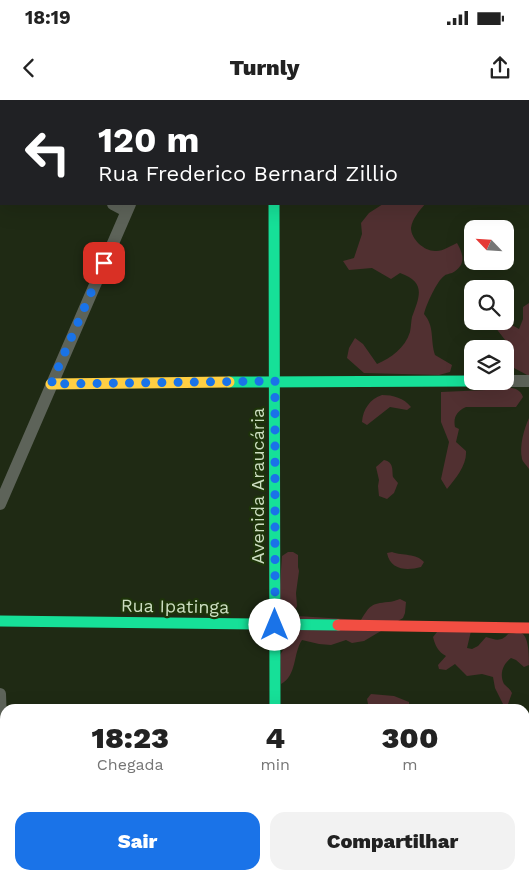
<!DOCTYPE html>
<html lang="pt">
<meta charset="utf-8">
<style>
:root{--surface:#fff;--page:#f2f2f2;--text:#222;--muted:#767676;--accent:#1a73e8}
body{margin:0;font-family:"Work Sans",sans-serif;background:var(--page);color:var(--text);height:100vh;display:flex;flex-direction:column;font-size:19px;white-space:nowrap}
*{box-sizing:border-box;margin:0}
p{font-size:16px;color:var(--muted)}
.icon{flex:none;width:28px;height:28px;fill:none;stroke:currentColor;stroke-width:2;stroke-linecap:round;stroke-linejoin:round}
.map{position:relative;flex:1;overflow:hidden}
.details{position:absolute;left:0px;top:604px;width:530px;height:176px;display:flex;flex-direction:column;background:var(--surface);border-radius:15px 15px 0 0;box-shadow:0 5px 20px #0002}
.details>*{flex:none}
.banner{position:absolute;left:0px;top:0px;width:530px;height:105px;box-shadow:0 5px 20px #0002;background:#202124;color:#fff;overflow:hidden}
.needle{width:32px;rotate:295deg}
.controls{position:absolute;left:464px;top:120px;display:grid;gap:10px}
.controls a{display:grid;place-items:center;width:50px;height:50px;border-radius:10px;background:var(--surface);box-shadow:0 5px 20px #0002;font-size:25px}
.pin{position:absolute;display:grid;place-items:center;width:42px;height:42px;color:#fff;margin:-21px;border-radius:10px;box-shadow:0 2px 8px #0006}
.me{position:absolute;width:55px;margin:-28px;rotate:0deg;stroke-linejoin:round;filter:drop-shadow(0 0 4px #0008)}
.turn{display:flex;align-items:center;gap:18px;height:105px;padding:0 15px;font-size:22px}
.turn .icon{width:65px;height:65px;stroke-width:2.5}
.turn b{display:block;font-size:35px;line-height:42px}
.eta{display:flex;justify-content:space-evenly;align-items:center;height:85px;text-align:center}
.eta b{font-size:30px;font-weight:800;line-height:35px}
.cta{display:flex;gap:10px;margin-top:auto;padding:10px 15px}
.cta a{flex:1;height:58px;border-radius:15px;background:var(--accent);color:#fff;font-size:20px;font-weight:800;line-height:58px;text-align:center}
.cta a+a{background:var(--page);color:var(--text)}
.status{display:flex;justify-content:space-between;align-items:center;height:35px;padding:0 25px;background:var(--surface);direction:ltr}
.status svg{height:14px;fill:currentColor}
header{display:flex;justify-content:space-between;align-items:center;height:65px;padding:0 15px;background:var(--surface);font-size:22px;font-weight:800}
.map>svg:first-child{display:block}
</style>
<div class="status"><b>18:19</b><svg viewBox="0 0 49 12"><path d="M0 12V9h3v3zM5 12V6h3v6zM10 12V3h3v9zM15 12V0h3v12zM26 1h20v11H26zM47 4h2v5h-2z"/></svg></div>
<header><svg class="icon" aria-label="back" viewBox="0 0 24 24"><path d="M15 5l-7 7 7 7"/></svg>Turnly<svg class="icon" aria-label="share" viewBox="0 0 24 24"><path d="M12 15V3M7 8l5-5 5 5M5 13v7h14v-7"/></svg></header>
<div class="map">
<svg width="529" height="779" viewBox="0 0 529 779">
<rect width="100%" height="100%" fill="#1f2a14"/>
<g fill="#513031">
<path d="M383 104H425C420 110 412 119 411 128 411 139 424 151 435 151 442 152 450 146 457 143 464 155 466 165 452 173 449 174 446 174 444 176 437 181 426 205 424 214 435 227 430 239 435 255L452 265 450 272 439 275 364 273 347 258 349 248 355 238 363 244 377 264C391 258 405 248 410 232 411 227 411 222 412 217 420 196 426 182 400 173L391 179 372 168 349 170 343 161 354 158 362 134 361 123 369 113Z"/>
<polygon points="529,203 529,276 514,268 510,257 509,245 495,227 495,221 505,221 506,214 510,224 519,229 523,219 523,207"/>
<path d="M504 287C513 288 520 288 523 297L516 307H466C457 311 453 317 455 327L459 329 456 342 466 351C467 365 456 378 447 389L441 379 449 342 441 322V292L486 290Z"/>
<path d="M382 295C393 295 404 298 411 307L407 310 390 307 367 325 362 322C363 309 370 299 382 295Z"/>
<path d="M529 318V369C527 366 523 362 522 359 519 346 524 329 529 318Z"/>
<path d="M384 360C394 362 392 370 393 377L398 383 394 393 387 399 379 396 378 386 379 380 376 367Z"/>
<path d="M288 452H293L298 455V467L299 471 296 493 297 506 295 511 297 516 361 520C370 505 371 504 388 502 392 502 396 500 400 499L406 502 405 513 403 518 364 541 352 543 346 540 331 545 319 544 302 540C293 553 297 576 281 584L280 555 286 545 289 533 278 513 282 456Z"/>
<path d="M392 452C403 456 416 453 424 462L421 467C407 471 390 470 387 453Z"/>
<path d="M471 531 467 548 472 549 478 546 486 537C496 540 501 542 508 534 512 534 518 532 521 533 529 536 529 556 529 565L524 567 516 560 511 558C503 564 499 574 504 584 507 587 510 589 512 593L508 604H503L495 588 493 577 482 574 467 576 455 564 446 570 439 569 438 565 446 556C438 552 435 545 433 537L437 532Z"/>
<polygon points="371,594 394,596 409,602 409,608 371,608 368,604 367,599"/>
</g>
<g fill="none" stroke-linecap="round" stroke-linejoin="round">
<g stroke="#5d6359" stroke-width="12">
<polyline points="118,0 121,1"/>
<polyline points="272,0 272,1"/>
<polyline points="174,1 175,0"/>
<polyline points="0,49 1,50"/>
<polyline points="113,104 126,111"/>
<polyline points="505,281 529,281"/>
<polyline points="0,404 130,104"/>
<polyline points="0,594 5,734"/>
<polyline points="0,755 5,755"/>
<polyline points="525,763 529,763"/>
<polyline points="276,775 276,779"/>
<polyline points="5,779 5,775"/>
</g>
<g stroke="#16e098" stroke-width="11">
<polyline points="274,104 275,609"/>
<polyline points="229,282 472,281"/>
<polyline points="0,521 338,525"/>
</g>
<polyline stroke="#ffcf43" stroke-width="11" points="51,284 229,282"/>
<polyline stroke="#f24e42" stroke-width="11" points="338,525 529,528"/>
</g>
<g fill="none" stroke-linecap="round" stroke-linejoin="round">
<polyline stroke="#1a73e8" stroke-width="9" stroke-dasharray="0 16.2" points="104,163 51,284 275,281 275,525"/>
</g>
<g text-anchor="middle" dominant-baseline="central" stroke-width="4.5" stroke-linejoin="round" paint-order="stroke">
<g font-size="18" fill="#ccddc0" stroke="#1e340a">
<text transform="translate(257 386) rotate(-90)">Avenida Araucária</text>
<text transform="translate(175 506) rotate(1)">Rua Ipatinga</text>
</g>
</g>
</svg>
<div class="controls">
<a><svg class="needle" viewBox="-14 -14 28 28"><path d="M0-13l5 13h-10z" fill="#e53935"/><path d="M0 13l5-13h-10z" fill="#767676"/></svg></a>
<a><svg class="icon" aria-label="search" viewBox="0 0 24 24"><circle cx="10" cy="10" r="6"/><path d="M15 15l6 6"/></svg></a>
<a><svg class="icon" aria-label="layers" viewBox="0 0 24 24"><path d="M12 4l9 5-9 5-9-5zM3 14l9 5 9-5"/></svg></a>
</div>
<div class="pin" style="left:104px;top:163px;background:#d93025"><svg class="icon" aria-label="arrive" viewBox="0 0 24 24"><path d="M6 21V4h12l-3 4 3 4H6"/></svg></div>
<svg class="me" style="left:275px;top:525px" viewBox="-20 -20 40 40"><circle r="19" fill="#fff"/><path d="M0-13L10 11 0 6-10 11z" fill="#1a73e8"/></svg>
<div class="banner">
<div class="turn"><svg class="icon" aria-label="left" viewBox="0 0 24 24"><path d="M17 20v-9H6M10 6l-5 5 5 5"/></svg><div><b>120 m</b>Rua Frederico Bernard Zillio</div></div>
</div>
<section class="details">
<div class="eta">
<div><b>18:23</b><p>Chegada</p></div>
<div><b>4</b><p>min</p></div>
<div><b>300</b><p>m</p></div>
</div>
<div class="cta"><a>Sair</a><a>Compartilhar</a></div>
</section>
</div>
